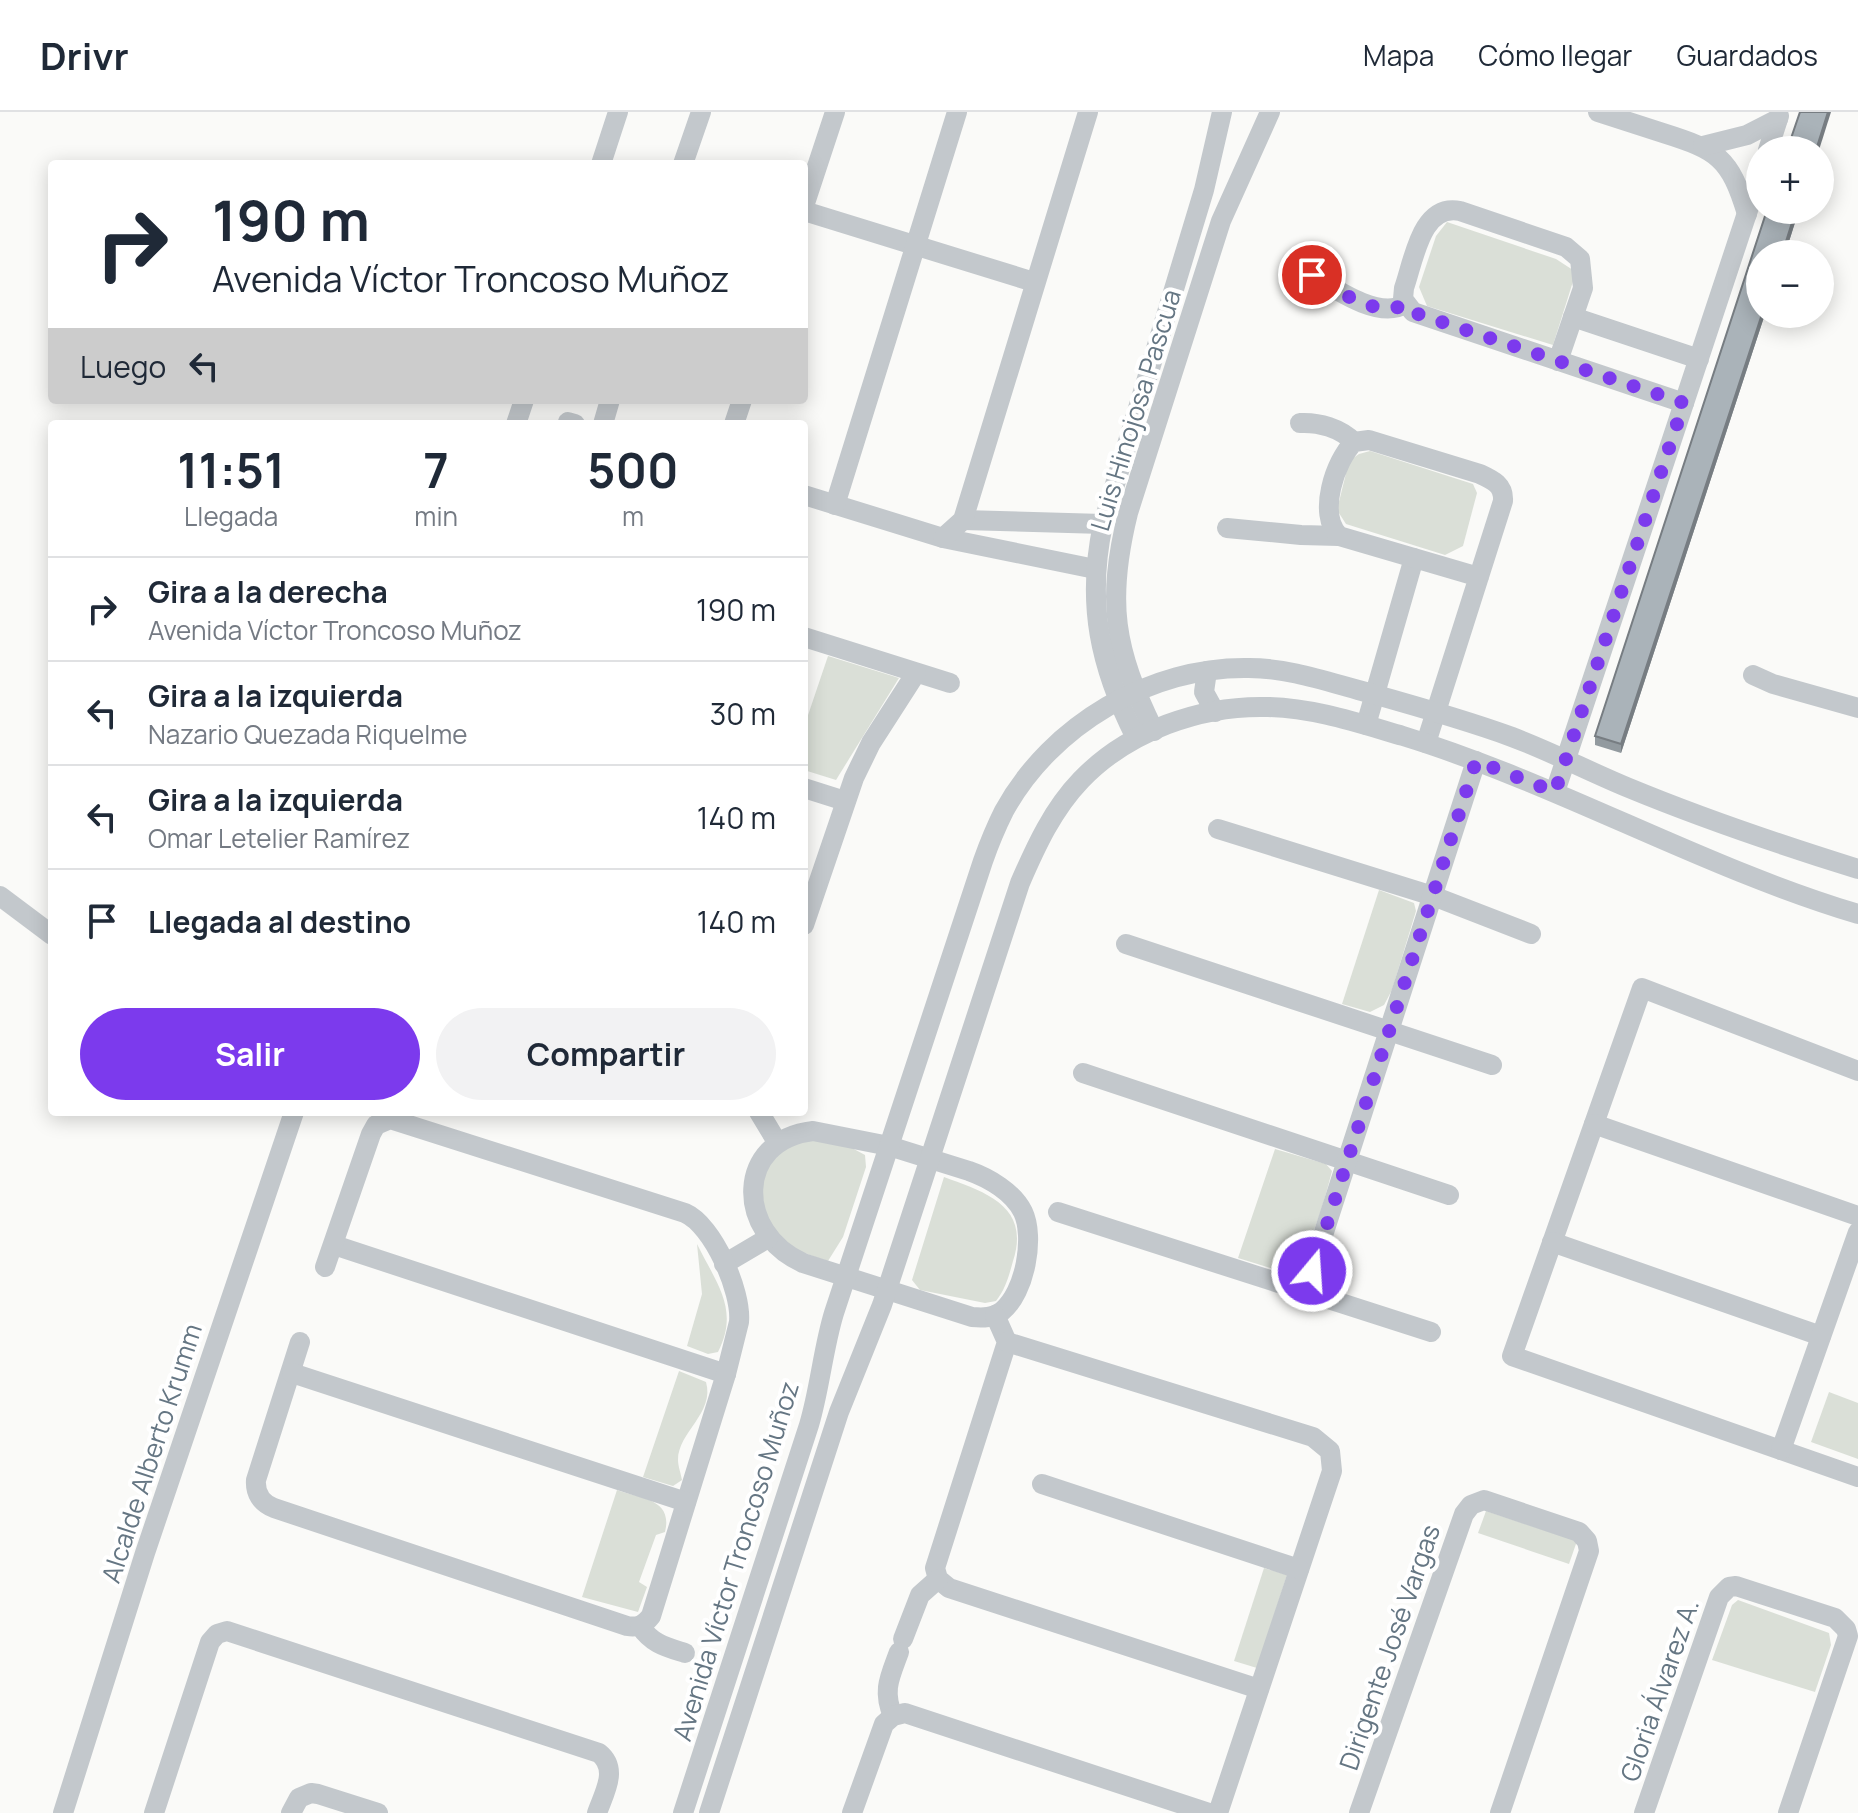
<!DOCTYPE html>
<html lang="es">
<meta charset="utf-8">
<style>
:root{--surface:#fff;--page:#f2f2f3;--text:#1f2937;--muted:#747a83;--line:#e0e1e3;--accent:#7c3aed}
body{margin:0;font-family:Manrope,sans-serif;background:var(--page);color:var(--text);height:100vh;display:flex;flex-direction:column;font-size:30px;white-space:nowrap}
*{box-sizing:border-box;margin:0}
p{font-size:26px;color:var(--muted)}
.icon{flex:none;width:44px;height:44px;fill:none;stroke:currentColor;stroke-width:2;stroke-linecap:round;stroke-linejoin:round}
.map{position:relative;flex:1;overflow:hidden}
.details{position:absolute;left:48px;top:308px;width:760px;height:696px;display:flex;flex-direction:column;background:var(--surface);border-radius:8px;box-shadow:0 4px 20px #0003}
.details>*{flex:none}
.banner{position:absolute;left:48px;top:48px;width:760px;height:244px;border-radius:8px;box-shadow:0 4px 20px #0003;background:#fff;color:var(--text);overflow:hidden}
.controls{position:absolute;left:1746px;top:24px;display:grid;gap:16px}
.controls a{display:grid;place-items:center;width:88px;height:88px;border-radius:50%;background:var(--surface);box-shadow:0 4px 20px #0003;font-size:40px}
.pin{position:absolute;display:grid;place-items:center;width:68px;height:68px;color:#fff;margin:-34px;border:4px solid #fff;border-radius:50%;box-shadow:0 2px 8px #0007}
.me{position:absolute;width:88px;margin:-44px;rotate:18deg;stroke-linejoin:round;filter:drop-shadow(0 0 6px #0008)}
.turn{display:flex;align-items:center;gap:28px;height:168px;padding:0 32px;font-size:36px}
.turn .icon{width:104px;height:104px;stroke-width:2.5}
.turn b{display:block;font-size:56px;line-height:68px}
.then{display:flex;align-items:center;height:76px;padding:0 32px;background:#0003;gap:16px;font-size:30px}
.eta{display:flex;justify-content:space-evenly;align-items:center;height:136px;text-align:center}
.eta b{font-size:48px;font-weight:700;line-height:56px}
.button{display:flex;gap:16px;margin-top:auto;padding:16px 32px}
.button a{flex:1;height:92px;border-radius:48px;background:var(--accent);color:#fff;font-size:32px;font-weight:700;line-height:92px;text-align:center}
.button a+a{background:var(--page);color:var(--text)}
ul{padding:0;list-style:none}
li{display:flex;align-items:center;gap:24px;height:104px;padding:0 32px;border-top:2px solid var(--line)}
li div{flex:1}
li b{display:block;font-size:30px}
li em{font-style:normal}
header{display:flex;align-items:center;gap:48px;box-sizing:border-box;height:112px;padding:0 40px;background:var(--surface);border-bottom:2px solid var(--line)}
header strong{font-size:38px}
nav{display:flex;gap:44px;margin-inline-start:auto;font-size:28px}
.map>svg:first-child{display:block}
</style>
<header>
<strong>Drivr</strong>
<nav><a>Mapa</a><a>Cómo llegar</a><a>Guardados</a></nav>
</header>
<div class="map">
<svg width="1858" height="1701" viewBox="0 0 1858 1701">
<rect width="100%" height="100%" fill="#fafaf8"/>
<g fill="#dadfd7">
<polygon points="1447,110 1556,147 1576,160 1553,233 1427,194 1419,175 1436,124"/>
<polygon points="1370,339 1473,372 1477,381 1463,434 1445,443 1346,412 1337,398 1349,349 1359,342"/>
<polygon points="828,544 899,566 836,668 804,658 804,615"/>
<polygon points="1379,778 1414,791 1416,799 1392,878 1384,893 1370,900 1342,892"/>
<path d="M812 1027 852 1036 865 1043 866 1055 843 1125 828 1149C812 1144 795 1139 782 1128 757 1106 754 1051 787 1033 794 1030 804 1029 812 1027Z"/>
<path d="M1275 1037 1326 1052 1332 1059C1325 1086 1310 1145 1287 1161L1238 1146Z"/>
<path d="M944 1065C985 1080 1031 1094 1013 1149 1009 1164 1005 1178 996 1189L985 1191 920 1178 912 1168Z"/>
<path d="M697 1132C716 1171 740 1197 718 1240L708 1242 687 1234 702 1182Z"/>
<path d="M679 1259 706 1270C715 1301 678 1320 678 1348 678 1354 681 1362 682 1368L673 1374 643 1365Z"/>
<polygon points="1829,1280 1858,1291 1858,1347 1811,1330"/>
<path d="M617 1378C642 1387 673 1387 665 1420L656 1423 639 1470 647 1475 638 1500 582 1485Z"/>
<polygon points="1486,1399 1577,1429 1569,1452 1478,1421"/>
<polygon points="1264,1456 1287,1463 1257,1556 1234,1549"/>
<polygon points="1738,1488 1829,1521 1831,1533 1815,1580 1712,1548 1732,1493"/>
</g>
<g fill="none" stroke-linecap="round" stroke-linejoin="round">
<g stroke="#c3c8cc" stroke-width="20">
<path d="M1598 0C1620 7 1641 14 1663 21 1717 38 1730 45 1747 102"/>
<polyline points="1703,34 1747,23 1778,7"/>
<polyline points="1768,38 1779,4"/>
<polyline points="601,52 618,0"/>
<polyline points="683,52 701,0"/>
<polyline points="804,94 835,0"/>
<polyline points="804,99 1034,170"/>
<path d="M1312 163C1335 177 1379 208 1405 192"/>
<polyline points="1573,205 1699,247"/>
<path d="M1558 249 1583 176 1580 147 1566 135 1460 99C1421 91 1414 148 1404 176L1403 187 1413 200 1684 291"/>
<polyline points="568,310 575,312"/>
<path d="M1300 311C1319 310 1340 316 1354 330"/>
<polyline points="516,312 524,288"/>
<polyline points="603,312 610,288"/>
<polyline points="734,312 742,288"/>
<polyline points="804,383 943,426 1095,457"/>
<polyline points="835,393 957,0"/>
<polyline points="963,408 1103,412"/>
<polyline points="1227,416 1301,423 1339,424"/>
<polyline points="943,426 963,408 1088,0"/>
<polyline points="804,525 950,571"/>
<polyline points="1207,559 1204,580 1215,600"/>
<polyline points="1753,563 1773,572 1858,596"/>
<polyline points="1366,613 1414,446"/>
<path d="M1154 619C1114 537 1106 490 1128 401L1221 109 1270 0"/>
<path d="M1136 626C1100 555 1086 492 1103 412L1204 78 1222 0"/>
<path d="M1426 631 1503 389C1504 373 1493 368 1480 362L1369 328 1354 330C1335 349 1317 402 1339 424L1479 465"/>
<polyline points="804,676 845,689"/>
<polyline points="1555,680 1760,62"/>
<polyline points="1218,717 1433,784 1531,822"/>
<polyline points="0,784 52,823"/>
<polyline points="804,813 854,666 871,631 916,561"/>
<polyline points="1126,832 1492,953"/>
<polyline points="1858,959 1642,876 1512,1244 1858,1365"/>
<polyline points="1083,961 1449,1083"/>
<polyline points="759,1000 777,1030"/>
<polyline points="1594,1012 1858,1104"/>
<path d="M813 1019 889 1034 969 1059C989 1066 1013 1080 1023 1100 1035 1125 1025 1181 1002 1199 993 1206 983 1206 972 1205L803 1151C735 1121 735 1028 813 1019Z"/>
<polyline points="1058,1100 1431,1220"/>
<polyline points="1552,1130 1821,1224"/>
<polyline points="334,1133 726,1262"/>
<polyline points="724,1152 768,1126"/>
<polyline points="1305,1179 1476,649"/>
<polyline points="995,1203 1007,1230 935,1456 938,1467 949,1476 1259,1577"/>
<path d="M300 1230 256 1368C255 1381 261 1391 274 1396L627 1514C638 1516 644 1513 651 1504L726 1262 739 1210C742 1180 713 1113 685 1101L390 1007 376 1013 371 1022 325 1155"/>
<polyline points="1007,1230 1313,1325 1330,1339 1332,1359 1218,1701"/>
<polyline points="292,1261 686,1390"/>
<polyline points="1781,1338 1858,1120"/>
<polyline points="1042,1372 1299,1457"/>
<path d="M640 1514C652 1532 666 1535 685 1541"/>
<polyline points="903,1527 920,1483 938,1467"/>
<path d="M893 1604C882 1578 890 1565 899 1540"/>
<polyline points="63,1701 145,1441 294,1000"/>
<path d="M154 1701 210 1530 217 1522 227 1519 599 1641C619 1657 604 1681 597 1701"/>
<polyline points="291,1701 299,1686 311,1681 318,1682 378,1701"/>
<path d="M683 1701 809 1313C820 1276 823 1237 834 1201L983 749C989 732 996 715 1004 699 1051 613 1151 554 1249 556 1288 556 1325 569 1362 579 1412 593 1463 607 1512 625 1552 640 1590 660 1629 676 1704 707 1781 733 1858 757"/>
<path d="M709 1701 839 1300 882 1193 1020 771C1036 734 1053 697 1081 668 1128 619 1201 593 1268 595 1314 596 1358 611 1403 624 1559 672 1701 755 1858 802"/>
<polyline points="852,1701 884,1612 893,1604 905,1601 1209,1701"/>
<polyline points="1359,1701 1464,1402 1471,1393 1484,1388 1579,1420 1587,1429 1589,1439 1500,1701"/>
<polyline points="1644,1701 1719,1485 1729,1475 1736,1474 1835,1506 1846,1517 1848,1524 1788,1701"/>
</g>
</g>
<polygon fill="#929a9f" points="1767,98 1799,98 1785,142 1760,202 1765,202 1621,641 1595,633 1595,624"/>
<g fill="#777d82">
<polygon points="1828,0 1831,0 1819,38 1816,38"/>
<polygon points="1796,98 1799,98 1785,142 1782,142"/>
<polygon points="1762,202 1765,202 1621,641 1621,632"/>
</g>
<g fill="#aab3b9" stroke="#777d82" stroke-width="2">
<polygon points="1800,0 1828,0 1816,38 1787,38"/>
<polygon points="1767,98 1796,98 1782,142 1760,142 1760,202 1762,202 1621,632 1595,624"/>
</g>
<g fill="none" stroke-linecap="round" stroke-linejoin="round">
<path stroke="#7c3aed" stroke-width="14" stroke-dasharray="0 25.2" d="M1312 1159 1476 649 1555 680 1684 291 1418 202 1405 192C1380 208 1334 177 1312 163"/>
</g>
<g text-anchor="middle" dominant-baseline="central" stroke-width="8" stroke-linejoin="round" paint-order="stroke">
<g font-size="26" fill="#657683" stroke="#fff">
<text transform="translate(1135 298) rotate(-73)">Luis Hinojosa Pascua</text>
<text transform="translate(151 1341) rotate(-72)">Alcalde Alberto Krumm</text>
<text transform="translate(735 1449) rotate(-73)">Avenida Víctor Troncoso Muñoz</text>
<text transform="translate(1389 1535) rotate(-71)">Dirigente José Vargas</text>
<text transform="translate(1659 1578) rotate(-71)">Gloria Álvarez A.</text>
</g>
</g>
</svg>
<div class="controls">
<a>+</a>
<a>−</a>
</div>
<div class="pin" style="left:1312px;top:163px;background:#d93025"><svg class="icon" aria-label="arrive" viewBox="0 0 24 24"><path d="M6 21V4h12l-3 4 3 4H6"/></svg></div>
<svg class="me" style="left:1312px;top:1159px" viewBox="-20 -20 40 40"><circle r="17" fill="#7c3aed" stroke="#fff" stroke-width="3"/><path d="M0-11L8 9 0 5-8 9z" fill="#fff"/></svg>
<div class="banner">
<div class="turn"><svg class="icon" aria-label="right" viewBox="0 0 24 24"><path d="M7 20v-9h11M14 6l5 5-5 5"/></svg><div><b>190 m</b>Avenida Víctor Troncoso Muñoz</div></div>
<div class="then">Luego<svg class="icon" aria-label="left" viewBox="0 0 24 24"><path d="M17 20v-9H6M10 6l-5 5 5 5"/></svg></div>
</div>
<section class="details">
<div class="eta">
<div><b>11:51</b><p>Llegada</p></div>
<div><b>7</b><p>min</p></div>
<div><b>500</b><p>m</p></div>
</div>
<ul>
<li><svg class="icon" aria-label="right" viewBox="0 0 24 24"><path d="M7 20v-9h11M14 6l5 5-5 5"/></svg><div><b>Gira a la derecha</b><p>Avenida Víctor Troncoso Muñoz</p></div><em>190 m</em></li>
<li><svg class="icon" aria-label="left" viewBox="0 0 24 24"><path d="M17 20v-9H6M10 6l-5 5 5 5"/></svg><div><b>Gira a la izquierda</b><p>Nazario Quezada Riquelme</p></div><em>30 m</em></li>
<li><svg class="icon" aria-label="left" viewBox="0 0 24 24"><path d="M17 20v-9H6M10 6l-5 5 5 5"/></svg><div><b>Gira a la izquierda</b><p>Omar Letelier Ramírez</p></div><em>140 m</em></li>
<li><svg class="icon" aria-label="arrive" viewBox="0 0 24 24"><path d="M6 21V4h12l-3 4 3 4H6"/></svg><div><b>Llegada al destino</b></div><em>140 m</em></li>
</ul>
<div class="button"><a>Salir</a><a>Compartir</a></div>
</section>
</div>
